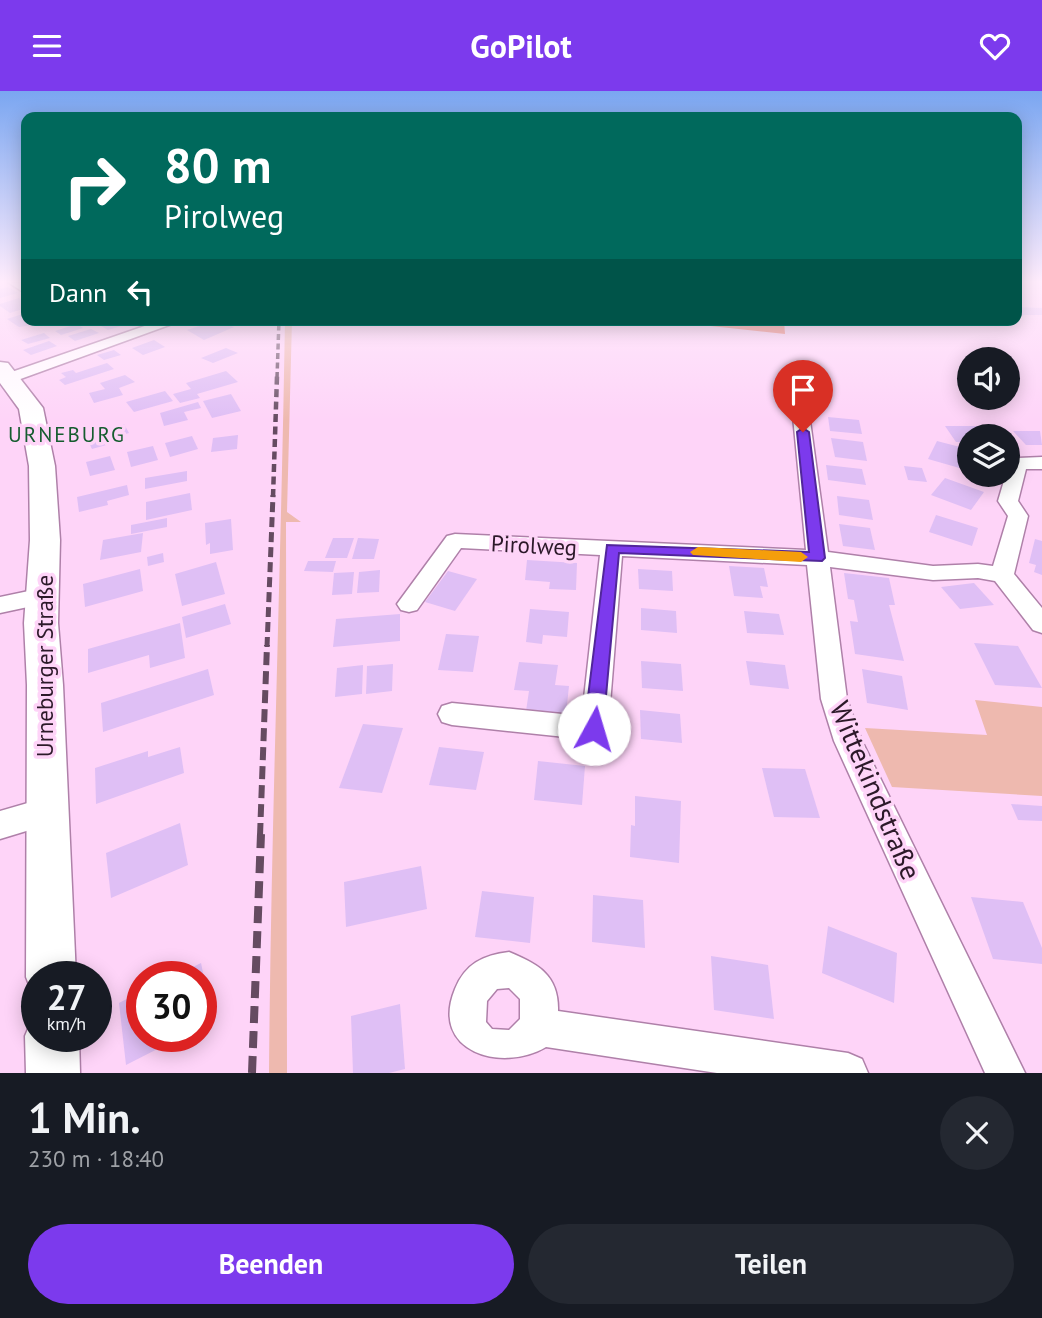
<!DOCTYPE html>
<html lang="de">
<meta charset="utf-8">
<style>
:root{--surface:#171b24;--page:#242831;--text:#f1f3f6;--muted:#9ea1a6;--accent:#7c3aed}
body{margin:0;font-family:"PT Sans",sans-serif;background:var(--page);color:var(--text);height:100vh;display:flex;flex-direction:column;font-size:26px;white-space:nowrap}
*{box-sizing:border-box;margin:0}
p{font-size:23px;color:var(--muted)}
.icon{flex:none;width:38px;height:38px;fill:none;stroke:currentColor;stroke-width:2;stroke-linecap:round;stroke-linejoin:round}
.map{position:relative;height:982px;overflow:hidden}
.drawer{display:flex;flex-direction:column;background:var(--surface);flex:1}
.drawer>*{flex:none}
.banner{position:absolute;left:21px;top:21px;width:1001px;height:214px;border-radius:14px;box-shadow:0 4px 18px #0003;background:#00695c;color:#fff;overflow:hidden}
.fabs{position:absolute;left:957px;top:256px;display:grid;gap:14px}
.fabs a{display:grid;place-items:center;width:63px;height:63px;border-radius:50%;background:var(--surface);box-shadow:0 4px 18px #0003;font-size:35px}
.speed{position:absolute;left:21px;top:870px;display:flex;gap:14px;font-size:35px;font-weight:700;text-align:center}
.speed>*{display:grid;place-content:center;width:91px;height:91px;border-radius:50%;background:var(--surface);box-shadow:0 4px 18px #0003;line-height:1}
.speed small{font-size:18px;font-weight:400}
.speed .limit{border:10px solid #d22;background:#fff;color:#111}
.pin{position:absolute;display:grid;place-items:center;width:60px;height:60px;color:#fff;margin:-72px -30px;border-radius:50% 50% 50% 0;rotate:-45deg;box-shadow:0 0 7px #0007}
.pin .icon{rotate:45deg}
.me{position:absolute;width:77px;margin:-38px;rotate:6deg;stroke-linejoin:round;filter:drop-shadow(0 0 5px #0008)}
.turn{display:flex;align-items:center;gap:24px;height:147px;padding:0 28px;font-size:32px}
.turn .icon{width:91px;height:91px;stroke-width:2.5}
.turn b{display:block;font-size:49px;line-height:60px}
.then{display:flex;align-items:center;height:66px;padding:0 28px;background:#0003;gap:14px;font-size:26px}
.round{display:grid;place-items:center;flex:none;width:74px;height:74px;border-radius:37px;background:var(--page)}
.headline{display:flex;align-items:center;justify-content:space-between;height:119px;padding:0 28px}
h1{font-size:42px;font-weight:700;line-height:52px}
.button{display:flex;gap:14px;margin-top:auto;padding:14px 28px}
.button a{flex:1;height:80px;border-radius:42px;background:var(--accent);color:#fff;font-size:28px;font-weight:700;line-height:80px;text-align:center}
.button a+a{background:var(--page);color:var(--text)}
header{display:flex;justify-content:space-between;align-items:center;height:91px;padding:0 28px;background:var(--accent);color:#fff;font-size:32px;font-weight:700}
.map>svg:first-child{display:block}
</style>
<header><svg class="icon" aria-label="menu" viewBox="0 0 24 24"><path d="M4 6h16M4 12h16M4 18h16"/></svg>GoPilot<svg class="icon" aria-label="heart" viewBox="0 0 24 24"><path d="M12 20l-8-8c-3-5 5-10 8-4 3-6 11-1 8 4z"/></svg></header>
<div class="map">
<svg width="1042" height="982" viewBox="0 0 1042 982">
<rect width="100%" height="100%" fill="#fed4f8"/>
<g fill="#eeb9af">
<path d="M285 229H292L287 421 301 431H286L287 982H269C271 731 281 480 285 229Z"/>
<polygon points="975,609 1042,616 1042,705 892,696 865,637 987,644"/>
</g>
<polygon fill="#f7755f" points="655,229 784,229 785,243"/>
<g fill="#dfbff5">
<polygon points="8,196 18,202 0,207 0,198"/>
<polygon points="19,207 26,212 26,217 10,222 0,215 0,213"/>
<polygon points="1017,216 1042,217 1042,224 1021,224"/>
<polygon points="26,222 26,229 57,230 19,236 7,228"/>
<polygon points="120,229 134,231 108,239 101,235"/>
<polygon points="218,229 234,236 204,249 187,239"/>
<polygon points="77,233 83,237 61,244 55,240"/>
<polygon points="91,238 99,242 75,250 68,245"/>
<polygon points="44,242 50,247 28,253 21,249"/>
<polygon points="154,249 165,256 143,264 132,257"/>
<polygon points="49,250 57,255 31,264 23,259"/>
<polygon points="226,257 238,262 213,272 201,267"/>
<polygon points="114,259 121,264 104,269 97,264"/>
<polygon points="107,272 114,278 65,294 59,289 66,286 61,282 73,279 76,282"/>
<polygon points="226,280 238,291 197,303 200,307 180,312 173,303 191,298 186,292"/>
<polygon points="125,284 135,291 119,297 123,304 94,312 89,302 105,298 100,292"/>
<polygon points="165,300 173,310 134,321 126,311"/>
<polygon points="231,303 241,320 212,327 203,310"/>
<polygon points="198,311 201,317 184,321 188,329 164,335 160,322"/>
<polygon points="828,326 859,329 862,343 830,340"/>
<polygon points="124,333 129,342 114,346 117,351 92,358 85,344"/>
<polygon points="945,335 984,335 992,345 970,345 970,351 956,351"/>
<polygon points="1013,340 1040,340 1042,354 1026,354"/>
<polygon points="238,344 237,358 211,361 213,347"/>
<polygon points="192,345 198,358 170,366 165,352"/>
<polygon points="831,347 863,351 867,370 835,366"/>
<polygon points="937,350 960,356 958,362 970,366 970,380 928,368"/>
<polygon points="153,355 158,369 131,376 127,361"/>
<polygon points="110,365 115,379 90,385 86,371"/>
<polygon points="826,374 862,378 866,394 828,389"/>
<polygon points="904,375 922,377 927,391 908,389"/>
<polygon points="187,380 187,390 145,398 145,387"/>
<polygon points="945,387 984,401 971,419 931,404"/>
<polygon points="127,394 129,404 107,410 108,414 79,421 77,406"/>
<polygon points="190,402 192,419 146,429 146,411"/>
<polygon points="837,405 869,409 873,429 839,424"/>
<polygon points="936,424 978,437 972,455 929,441"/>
<polygon points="167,427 167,436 131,443 131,434"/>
<polygon points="231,428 233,459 210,463 210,452 206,454 205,432"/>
<polygon points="839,433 870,437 875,459 843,455"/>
<polygon points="143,442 141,461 100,469 103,449"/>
<polygon points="333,447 354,447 347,467 325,467"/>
<polygon points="358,447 379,448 374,468 352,468"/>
<polygon points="1035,448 1042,450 1042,484 1034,481 1036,474 1029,472"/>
<polygon points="163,462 164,471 148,475 147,466"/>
<polygon points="527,469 577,472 576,499 549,498 550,491 525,489"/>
<polygon points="308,470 336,470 333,481 304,480"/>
<polygon points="216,471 225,503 182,515 175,483"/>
<polygon points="729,475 764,477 768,496 760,495 763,507 734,505"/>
<polygon points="140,478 143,500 85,516 83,493"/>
<polygon points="638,478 672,480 673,500 639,498"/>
<polygon points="380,479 379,501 357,502 359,481"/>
<polygon points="448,480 477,488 455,520 425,511"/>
<polygon points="354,481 352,503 332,504 334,482"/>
<polygon points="844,482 889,487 895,514 889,514 904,570 855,563 850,530 858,531 854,509 848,508"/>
<polygon points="974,492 994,514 960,518 941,496"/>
<polygon points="225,513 231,533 186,547 182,526"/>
<polygon points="641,517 676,520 677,542 641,539"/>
<polygon points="530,518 569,521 567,546 543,544 542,553 526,551"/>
<polygon points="744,520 779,523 784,544 747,542"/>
<polygon points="400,523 400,550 333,556 336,528"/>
<polygon points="180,532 185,567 150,577 149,564 88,582 88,558"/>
<polygon points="446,543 479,545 473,581 438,579"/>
<polygon points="974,552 1018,555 1042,597 995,594"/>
<polygon points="641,570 681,573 683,600 642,597"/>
<polygon points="746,570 785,574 789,598 750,594"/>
<polygon points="519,571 558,574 555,594 569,595 566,623 526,620 529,600 514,599"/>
<polygon points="393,573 392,600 366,603 367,575"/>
<polygon points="363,574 362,603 335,606 337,577"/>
<polygon points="208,578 214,604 103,641 101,612"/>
<polygon points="862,578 902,585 908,619 867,612"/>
<polygon points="640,619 680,623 682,652 641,648"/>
<polygon points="363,633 403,637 382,702 339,697"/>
<polygon points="180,656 184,682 96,713 95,677 148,660 148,666"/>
<polygon points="439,656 484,661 476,699 429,694"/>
<polygon points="538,670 585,675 582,714 534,709"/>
<polygon points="762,677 805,678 820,727 774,726"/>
<polygon points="635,705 681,710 679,772 630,766 631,734 635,735"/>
<polygon points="1011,713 1042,715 1042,730 1018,729"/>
<polygon points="180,732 188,774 111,807 106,762"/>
<polygon points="421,775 427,818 346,836 344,791"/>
<polygon points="482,800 534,806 530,852 475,846"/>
<polygon points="593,804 643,809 645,857 592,851"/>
<polygon points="971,806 1023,811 1042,857 1042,873 993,868"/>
<polygon points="828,835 897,862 894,912 822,882"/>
<polygon points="711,865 768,874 774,928 714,919"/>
<polygon points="201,872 213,930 201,936 201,886 173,886"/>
<polygon points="142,900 142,945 183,945 126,974 119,912"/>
<polygon points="400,913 405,978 389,982 353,982 351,925"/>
</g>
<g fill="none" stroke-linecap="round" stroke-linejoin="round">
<g stroke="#af80a9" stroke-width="3">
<g id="street">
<polygon points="8,191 26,193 26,203"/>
<polygon points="162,229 183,229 15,290 9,292 1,287 3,284"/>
<polygon points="800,310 808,315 828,461 933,475 978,473 993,475 1008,425 998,410 1006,383 1008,383 1009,373 1018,367 1042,366 1042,378 1026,378 1018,410 1028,425 1014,483 1042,517 1042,542 1033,539 995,490 978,487 933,489 830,476 847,608 862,650 1025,982 985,982 834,650 821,608 807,474 622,465 608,638 604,646 594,649 452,634 442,631 438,623 442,615 452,612 582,625 600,464 461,457 417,519 409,521 401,519 397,513 447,445 455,443 806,459 792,315"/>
<polygon points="43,497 51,499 55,505 51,511 0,522 0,506"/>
<polygon points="45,707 56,711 60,721 56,731 0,748 0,720"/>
<path d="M509 861C538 873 559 884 558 920L848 962 862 968 868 982H717L546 956C502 982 429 961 455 898 465 873 483 864 509 861ZM509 897 520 908V928L509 939 492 938 486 931 487 910 497 898Z"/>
</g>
</g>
<g stroke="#af80a9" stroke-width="3">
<g id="secondary">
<polygon points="0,271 8,272 43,317 55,375 60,449 58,532 63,594 76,886 37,886 37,905 33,904 26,886 27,594 24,532 30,449 29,375 19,318 0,292"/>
<polygon points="37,925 37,945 79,945 80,982 26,982 25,945 33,926"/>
</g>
</g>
<use href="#street" fill="#fff" fill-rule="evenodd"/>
<use href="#secondary" fill="#fff" fill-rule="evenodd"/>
<polyline stroke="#654b61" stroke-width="3.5" stroke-dasharray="6 3.5" stroke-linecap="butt" points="277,287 279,229"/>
<polyline stroke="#654b61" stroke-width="4.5" stroke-dasharray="8 4.5" stroke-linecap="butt" points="273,406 277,285"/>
<polyline stroke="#654b61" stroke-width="5" stroke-dasharray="10 5" stroke-linecap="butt" points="267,556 273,404"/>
<polyline stroke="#654b61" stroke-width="6" stroke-dasharray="13 6" stroke-linecap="butt" points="260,745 267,554"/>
<polyline stroke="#654b61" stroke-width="8" stroke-dasharray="17 8" stroke-linecap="butt" points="252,982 261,743"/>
</g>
<linearGradient id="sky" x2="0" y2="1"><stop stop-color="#7aa6f1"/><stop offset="0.58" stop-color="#ffecfc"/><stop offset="1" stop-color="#ffecfc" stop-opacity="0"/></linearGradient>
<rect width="1042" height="329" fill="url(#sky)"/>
<polygon fill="#7c3aed" stroke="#51269a" stroke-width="2" points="803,337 809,341 825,467 822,470 619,462 603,638 600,643 594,646 587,643 584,638 607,454 809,461 797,341"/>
<polygon fill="#f59e0b" points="698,456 801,461 808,466 801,471 693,464 690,461"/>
<g text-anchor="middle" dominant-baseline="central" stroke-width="7" stroke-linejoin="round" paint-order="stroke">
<g font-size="21" letter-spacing="2" fill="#155c2f" stroke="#fed4f8">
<text x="67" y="343">URNEBURG</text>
</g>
<g font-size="23" fill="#2c1929" stroke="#fed4f8">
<text transform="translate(534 454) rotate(3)">Pirolweg</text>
<text transform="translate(44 575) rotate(-90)">Urneburger Straße</text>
</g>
<g font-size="28" fill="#2c1929" stroke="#fed4f8">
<text transform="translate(876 699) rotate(67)">Wittekindstraße</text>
</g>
</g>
</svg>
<div class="fabs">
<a><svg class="icon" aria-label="sound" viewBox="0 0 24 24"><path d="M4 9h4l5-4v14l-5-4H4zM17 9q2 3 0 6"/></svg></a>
<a><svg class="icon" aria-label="layers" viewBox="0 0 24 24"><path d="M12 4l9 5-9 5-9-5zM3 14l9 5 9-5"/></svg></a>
</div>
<div class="speed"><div>27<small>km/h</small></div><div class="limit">30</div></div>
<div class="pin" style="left:803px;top:341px;background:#d93025"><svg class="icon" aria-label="arrive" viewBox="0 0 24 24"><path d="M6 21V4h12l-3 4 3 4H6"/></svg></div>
<svg class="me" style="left:594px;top:638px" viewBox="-20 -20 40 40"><circle r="19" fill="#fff"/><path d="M0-13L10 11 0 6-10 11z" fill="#7c3aed"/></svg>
<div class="banner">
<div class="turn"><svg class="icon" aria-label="right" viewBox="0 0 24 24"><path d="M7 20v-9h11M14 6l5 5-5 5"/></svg><div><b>80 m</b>Pirolweg</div></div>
<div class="then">Dann<svg class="icon" aria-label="left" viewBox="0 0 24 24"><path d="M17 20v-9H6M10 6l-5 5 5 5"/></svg></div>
</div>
</div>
<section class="drawer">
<div class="headline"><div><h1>1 Min.</h1><p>230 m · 18:40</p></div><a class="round"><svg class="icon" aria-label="close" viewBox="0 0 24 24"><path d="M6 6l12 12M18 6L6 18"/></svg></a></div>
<div class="button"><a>Beenden</a><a>Teilen</a></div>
</section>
